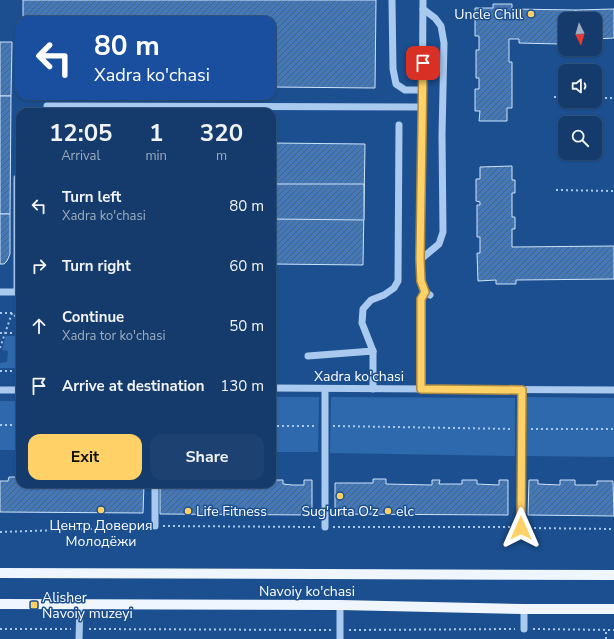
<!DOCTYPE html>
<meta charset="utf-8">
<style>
:root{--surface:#143b6b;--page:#1d4271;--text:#f1f3f6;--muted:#9dadc1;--line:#33557e;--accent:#ffd166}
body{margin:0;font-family:"Nunito Sans",sans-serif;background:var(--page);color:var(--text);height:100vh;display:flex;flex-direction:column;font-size:15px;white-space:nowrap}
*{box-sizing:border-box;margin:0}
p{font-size:13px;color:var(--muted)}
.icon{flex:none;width:22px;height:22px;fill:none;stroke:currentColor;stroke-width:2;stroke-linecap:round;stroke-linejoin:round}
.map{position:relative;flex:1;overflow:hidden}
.side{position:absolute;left:16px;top:108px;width:260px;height:380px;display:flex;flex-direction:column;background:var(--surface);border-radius:12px;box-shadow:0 1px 3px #0004,0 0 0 1px var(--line)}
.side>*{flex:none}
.hud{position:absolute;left:16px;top:16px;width:260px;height:84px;border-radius:12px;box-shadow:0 1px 3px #0004,0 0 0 1px var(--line);background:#1a4fa0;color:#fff;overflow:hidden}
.needle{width:26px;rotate:175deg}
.controls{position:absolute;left:558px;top:12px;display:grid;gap:8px}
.controls a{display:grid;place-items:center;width:44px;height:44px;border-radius:8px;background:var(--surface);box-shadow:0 1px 3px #0004,0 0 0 1px var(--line);font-size:20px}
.pin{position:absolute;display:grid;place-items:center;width:34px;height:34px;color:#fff;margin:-17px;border-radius:8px;box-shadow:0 2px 6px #0006}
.me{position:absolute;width:44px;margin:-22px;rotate:0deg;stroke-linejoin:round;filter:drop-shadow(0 0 3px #0008)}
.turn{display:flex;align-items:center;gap:14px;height:84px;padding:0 12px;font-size:18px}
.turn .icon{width:52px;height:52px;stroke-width:2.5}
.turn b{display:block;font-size:28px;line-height:34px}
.eta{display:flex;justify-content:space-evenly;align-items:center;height:68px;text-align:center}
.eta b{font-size:24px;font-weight:700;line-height:28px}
.cta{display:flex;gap:8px;margin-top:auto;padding:8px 12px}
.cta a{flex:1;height:46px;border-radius:12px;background:var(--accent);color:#111;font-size:16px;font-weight:700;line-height:46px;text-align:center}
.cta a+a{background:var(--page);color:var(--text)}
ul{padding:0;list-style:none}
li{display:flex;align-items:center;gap:12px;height:60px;padding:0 12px}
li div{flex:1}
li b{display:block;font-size:15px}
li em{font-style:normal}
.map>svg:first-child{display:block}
</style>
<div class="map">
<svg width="614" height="639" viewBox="0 0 614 639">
<defs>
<pattern id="building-hatch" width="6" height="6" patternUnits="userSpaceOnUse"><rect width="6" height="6" fill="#4478b7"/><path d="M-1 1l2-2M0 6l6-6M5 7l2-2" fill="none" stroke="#486282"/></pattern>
</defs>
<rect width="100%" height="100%" fill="#1b4f8f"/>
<g fill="#2e69ad">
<polygon points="6,336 20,336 20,368 0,368 0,363 7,362 8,351 2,350"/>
<polygon points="272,397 319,397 318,452 272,452"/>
<polygon points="331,397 515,398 515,456 330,453"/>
<polygon points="527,397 614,398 614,457 527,456"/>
<rect x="0" y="401" width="20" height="49"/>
</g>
<g fill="url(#building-hatch)" stroke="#cfe3fa">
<polygon points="23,0 376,0 375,88 272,87 272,20 23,20"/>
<polygon points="493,4 512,4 512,9 576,10 576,19 565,19 565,39 560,39 559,44 519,43 519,39 509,39 509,62 512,62 512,108 507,108 507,121 479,121 480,111 475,111 475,89 479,89 479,78 476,78 476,50 479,50 479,36 475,36 475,8 493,8"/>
<polygon points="614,9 614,38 595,39 595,19 576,19 576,10"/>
<polygon points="0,42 12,42 11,96 0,96"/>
<polygon points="0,96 11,96 10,214 0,214"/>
<polygon points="27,96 217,96 217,100 27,98"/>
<polygon points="272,143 365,144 363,265 272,264"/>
<polygon points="512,166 512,180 515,180 515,193 512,193 512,217 515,217 515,229 512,229 512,247 614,246 614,279 516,280 516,284 496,284 496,280 478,281 477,253 480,253 480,237 477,237 477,205 480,205 480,202 476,201 476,179 480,179 480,167"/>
<polygon points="272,184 364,184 364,220 272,219"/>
<polygon points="0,214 10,214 10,254 7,261 4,264 0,264"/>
<polygon points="9,477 20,477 20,484 144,484 143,513 0,512 0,481 8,481"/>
<polygon points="373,479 386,479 386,484 432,485 432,480 440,480 439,484 462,484 462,480 477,480 477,484 499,485 499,480 508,480 508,515 335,514 335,483 373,483"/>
<polygon points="272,480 283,480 283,484 292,485 304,485 304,480 312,480 312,515 160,514 160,484 272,484"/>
<polygon points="529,480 538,480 538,484 560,485 560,480 575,480 575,485 597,485 597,481 613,481 614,516 528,515"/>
</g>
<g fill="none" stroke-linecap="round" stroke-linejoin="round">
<g stroke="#a9c9ee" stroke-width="2" stroke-dasharray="2 3" stroke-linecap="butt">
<polyline points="554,97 565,97"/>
<polyline points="595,98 614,98"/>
<polyline points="556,190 614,191"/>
<polyline points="0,313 20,313"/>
<polyline points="0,333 20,333"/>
<polyline points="0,348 12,313 20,321"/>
<polyline points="0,371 20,371"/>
<polyline points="0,425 20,425"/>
<polyline points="272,426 317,426"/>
<polyline points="333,426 513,429"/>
<polyline points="531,429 614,429"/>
<polyline points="163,526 317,527"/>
<polyline points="333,527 513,527"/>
<polyline points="529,528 614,529"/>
<polyline points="0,532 147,527"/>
<polyline points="0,629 71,629"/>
<polyline points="89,629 331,630"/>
<polyline points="533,629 614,630"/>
<polyline points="349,630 515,629"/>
<polyline points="606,639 606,630"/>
</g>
<g stroke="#a9c9ee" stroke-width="7">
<polyline points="392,0 393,69 396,84 405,90 423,90"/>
<polyline points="423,0 421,281 425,292 430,295"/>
<polyline points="47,106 423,107"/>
<polyline points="421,259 439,244 443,232 442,135 444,43 441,26 435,18 423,9"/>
<polyline points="0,292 20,292"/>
<polyline points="17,292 17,178"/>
<polyline points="373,351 362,323 363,309 371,300 384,295 394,288 398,281 399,125"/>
<polyline points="308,356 373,351 373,389"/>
<polyline points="272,388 614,390"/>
<polyline points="325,389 325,527"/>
<polyline points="421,389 421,299 425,292"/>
<polyline points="0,390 20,390"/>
<polyline points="155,484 155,526"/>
<polyline points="521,528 522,390"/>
<polyline points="524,629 524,609"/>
<polyline points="79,639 80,604"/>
<polyline points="340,639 340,605"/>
</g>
<g stroke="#f0f6ff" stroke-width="10">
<polyline points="0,573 614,575"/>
<polyline points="0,604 340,605 524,609 614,609"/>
</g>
</g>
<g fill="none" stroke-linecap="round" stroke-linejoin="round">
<g stroke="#a68842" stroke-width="10">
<polyline id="route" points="423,63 420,259 421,281 425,292 421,299 421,389 522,390 521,528"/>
</g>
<use href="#route" stroke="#ffd166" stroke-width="7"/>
</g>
<g fill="#ffd166" stroke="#1b4f8f" stroke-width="1.5">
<circle cx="531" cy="14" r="4"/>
<circle cx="340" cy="496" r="4"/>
<circle cx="101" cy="510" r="4"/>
<circle cx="188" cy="511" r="4"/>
<circle cx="388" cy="511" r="4"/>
<rect x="30" y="601" width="8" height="8" rx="2"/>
</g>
<g text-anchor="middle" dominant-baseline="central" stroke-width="3" stroke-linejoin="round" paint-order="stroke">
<g font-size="14" fill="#fff" stroke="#1b4f8f" text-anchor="start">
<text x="523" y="14" text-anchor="end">Uncle Chill</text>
<text x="196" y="511">Life Fitness</text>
<text x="340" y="511" text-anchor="middle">Sug'urta O'z</text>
<text x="396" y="511">elc</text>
<text x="101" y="525" text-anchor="middle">Центр Доверия<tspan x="101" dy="16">Молодёжи</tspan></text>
<text x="42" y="597">Alisher<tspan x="42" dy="16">Navoiy muzeyi</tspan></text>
</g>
<g font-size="14" fill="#fff" stroke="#1b4f8f">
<text x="359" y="376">Xadra ko'chasi</text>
<text x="307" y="591">Navoiy ko'chasi</text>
</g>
</g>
</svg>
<div class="controls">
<a><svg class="needle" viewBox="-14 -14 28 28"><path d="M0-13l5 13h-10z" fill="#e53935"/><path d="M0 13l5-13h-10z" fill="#9dadc1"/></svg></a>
<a><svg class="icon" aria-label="sound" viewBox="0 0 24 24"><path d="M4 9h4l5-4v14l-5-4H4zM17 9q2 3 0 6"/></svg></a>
<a><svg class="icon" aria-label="search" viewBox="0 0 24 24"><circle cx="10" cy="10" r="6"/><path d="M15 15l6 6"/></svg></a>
</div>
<div class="pin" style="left:423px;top:63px;background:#d93025"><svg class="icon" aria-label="arrive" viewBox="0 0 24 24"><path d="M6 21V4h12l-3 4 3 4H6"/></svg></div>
<svg class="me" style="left:521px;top:528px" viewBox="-20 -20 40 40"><path d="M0-17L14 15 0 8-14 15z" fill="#ffd166" stroke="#fff" stroke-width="4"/></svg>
<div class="hud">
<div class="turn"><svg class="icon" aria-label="left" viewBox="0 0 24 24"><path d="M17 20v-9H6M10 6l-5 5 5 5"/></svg><div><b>80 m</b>Xadra ko'chasi</div></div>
</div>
<section class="side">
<div class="eta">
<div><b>12:05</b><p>Arrival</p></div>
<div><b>1</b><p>min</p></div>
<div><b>320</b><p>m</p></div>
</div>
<ul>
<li><svg class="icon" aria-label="left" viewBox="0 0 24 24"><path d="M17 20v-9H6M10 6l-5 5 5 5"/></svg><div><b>Turn left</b><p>Xadra ko'chasi</p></div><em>80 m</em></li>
<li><svg class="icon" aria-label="right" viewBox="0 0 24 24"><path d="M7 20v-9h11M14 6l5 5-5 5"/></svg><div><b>Turn right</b></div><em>60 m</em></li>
<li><svg class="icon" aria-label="ahead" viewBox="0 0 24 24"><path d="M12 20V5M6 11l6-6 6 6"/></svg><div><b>Continue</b><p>Xadra tor ko'chasi</p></div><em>50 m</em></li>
<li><svg class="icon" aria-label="arrive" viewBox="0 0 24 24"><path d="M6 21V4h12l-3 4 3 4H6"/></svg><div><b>Arrive at destination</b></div><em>130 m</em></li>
</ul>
<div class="cta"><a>Exit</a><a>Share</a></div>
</section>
</div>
